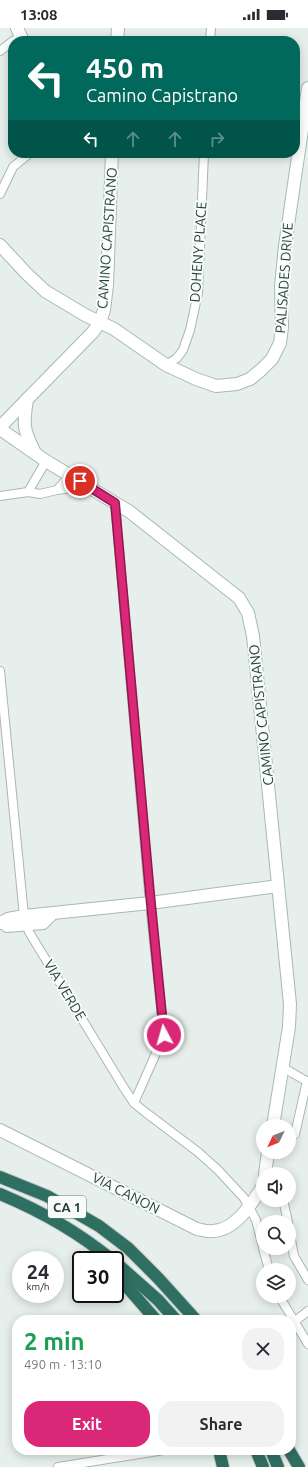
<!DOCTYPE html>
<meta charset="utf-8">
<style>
:root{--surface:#fff;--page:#f2f2f3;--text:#2b2b33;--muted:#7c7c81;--accent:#db2777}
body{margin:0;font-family:Ubuntu,sans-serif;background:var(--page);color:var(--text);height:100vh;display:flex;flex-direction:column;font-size:15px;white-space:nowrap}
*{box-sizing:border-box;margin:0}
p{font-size:13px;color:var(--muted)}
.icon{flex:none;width:22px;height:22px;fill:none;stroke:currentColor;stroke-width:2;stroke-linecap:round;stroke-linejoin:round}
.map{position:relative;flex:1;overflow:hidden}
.panel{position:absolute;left:12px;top:1287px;width:284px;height:140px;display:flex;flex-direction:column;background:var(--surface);border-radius:16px;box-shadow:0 2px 10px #0003}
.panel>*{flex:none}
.top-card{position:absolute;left:8px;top:8px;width:292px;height:122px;border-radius:16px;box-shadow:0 2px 10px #0003;background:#00695c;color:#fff;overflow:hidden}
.needle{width:26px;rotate:227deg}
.controls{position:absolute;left:256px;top:1091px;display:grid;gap:8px}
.controls a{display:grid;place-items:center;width:40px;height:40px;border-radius:50%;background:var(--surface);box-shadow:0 2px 10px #0003;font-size:20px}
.speed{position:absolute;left:12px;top:1223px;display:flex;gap:8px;font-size:20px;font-weight:700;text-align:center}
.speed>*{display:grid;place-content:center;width:52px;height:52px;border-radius:50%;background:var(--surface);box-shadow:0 2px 10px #0003;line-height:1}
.speed small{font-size:10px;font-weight:400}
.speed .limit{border:2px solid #111;border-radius:6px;background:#fff;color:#111}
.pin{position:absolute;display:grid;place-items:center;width:34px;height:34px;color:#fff;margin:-17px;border:2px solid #fff;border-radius:50%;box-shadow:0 1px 4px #0007}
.me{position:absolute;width:44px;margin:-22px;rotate:354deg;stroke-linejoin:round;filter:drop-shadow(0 0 3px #0008)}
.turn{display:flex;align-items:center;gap:14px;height:84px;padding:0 12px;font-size:18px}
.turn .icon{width:52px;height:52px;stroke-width:2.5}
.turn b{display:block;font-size:28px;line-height:34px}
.lanes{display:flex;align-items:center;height:38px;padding:0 12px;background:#0003;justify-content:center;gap:20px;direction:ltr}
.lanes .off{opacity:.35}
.round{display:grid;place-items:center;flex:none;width:42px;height:42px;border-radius:16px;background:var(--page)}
.headline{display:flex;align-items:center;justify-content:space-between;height:68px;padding:0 12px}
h1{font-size:24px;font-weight:700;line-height:30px;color:#1e9e55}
.primary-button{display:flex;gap:8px;margin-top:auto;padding:8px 12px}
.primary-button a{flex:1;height:46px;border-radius:16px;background:var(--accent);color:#fff;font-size:16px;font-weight:700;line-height:46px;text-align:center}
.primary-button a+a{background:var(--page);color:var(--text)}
.status{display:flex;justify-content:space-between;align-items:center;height:28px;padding:0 20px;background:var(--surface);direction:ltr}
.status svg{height:11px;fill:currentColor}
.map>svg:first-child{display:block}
</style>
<div class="status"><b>13:08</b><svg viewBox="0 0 49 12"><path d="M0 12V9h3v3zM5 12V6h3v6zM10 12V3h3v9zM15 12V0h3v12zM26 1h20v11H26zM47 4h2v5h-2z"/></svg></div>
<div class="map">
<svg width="308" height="1439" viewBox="0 0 308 1439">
<rect width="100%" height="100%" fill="#e6efeb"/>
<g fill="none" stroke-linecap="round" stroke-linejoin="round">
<g stroke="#a8b8b2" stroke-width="10">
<g id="street">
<polyline points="210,13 211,0"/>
<polyline points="0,23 13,13 21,9"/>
<polyline points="0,166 13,139 30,125"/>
<polyline points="166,337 177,330 183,322 190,302 198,265 204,125"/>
<polyline points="57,462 72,460 88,460"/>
<polyline points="28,464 46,433"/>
<polyline points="0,468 28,464 40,466 57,462 65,453 68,446"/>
<polyline points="115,475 150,875 164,1007 134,1075"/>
<polyline points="0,643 24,888 29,904 124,1060 134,1075 145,1084 198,1124 218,1142 244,1170 256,1192 263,1219"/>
<polyline points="282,1039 308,1054"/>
<polyline points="295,1106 307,1053"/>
<polyline points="284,1176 288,1194"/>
<polyline points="289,1201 294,1228 308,1252"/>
<polyline points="263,1220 269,1242"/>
<polyline points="279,1268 308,1316"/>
<polyline points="294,1294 308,1283"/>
<polyline points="58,1439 164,1422"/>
</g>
</g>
<g stroke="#a4bbb3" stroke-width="14">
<g id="secondary">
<polyline points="17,0 23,13"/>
<polyline points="117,13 118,0"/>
<polyline points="0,217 26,245 45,263 85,287 114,301 166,337 196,351 216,358 237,356 250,351 261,342 272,331 280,315 282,299 281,258 285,218 308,60"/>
<path d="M27 371C23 397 23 401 35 425"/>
<polyline points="0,399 93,304 100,294 104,282 107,257 112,125"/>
<polyline points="0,401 46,433 130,484 239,570 248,585 253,608 290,976 289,999 273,1098"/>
<polyline points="0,895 8,891 24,888 150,875 278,858"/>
<polyline points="7,898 43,895 51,887"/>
<path d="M0 1102 197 1201C202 1202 208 1204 213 1203 236 1202 252 1175 263 1158"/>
<polyline points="265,1146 268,1124"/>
</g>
</g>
<g stroke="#c2cac8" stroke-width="14">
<g id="highway">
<polyline points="0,1149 47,1168 99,1198 128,1220 158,1250 196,1292"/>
<path d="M0 1166C41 1183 78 1204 112 1232"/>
<polyline points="115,1234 158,1272 176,1292"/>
<polyline points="115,1245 156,1292"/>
<polyline points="219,1422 223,1439"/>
<polyline points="256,1422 263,1439"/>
<polyline points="271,1422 278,1439"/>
<polyline points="289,1422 299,1439"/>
</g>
</g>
<use href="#street" stroke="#fff" stroke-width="8"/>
<use href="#secondary" stroke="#fff" stroke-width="12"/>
<use href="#highway" stroke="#2f6f62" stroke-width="12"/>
</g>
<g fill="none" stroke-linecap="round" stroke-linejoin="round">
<g stroke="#8e194d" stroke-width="10">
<polyline id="route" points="80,453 115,475 150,866 164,1007"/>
</g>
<use href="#route" stroke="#db2777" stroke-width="7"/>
</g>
<g text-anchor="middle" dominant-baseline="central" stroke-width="4" stroke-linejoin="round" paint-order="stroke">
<rect fill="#f7fbf9" stroke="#637a73" stroke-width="1" x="48" y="1168" width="38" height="22" rx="3"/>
<g font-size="13" font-weight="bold" fill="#24423a">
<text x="67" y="1179">CA 1</text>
</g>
<g font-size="14" fill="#24423a" stroke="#f7fbf9">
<text transform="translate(107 210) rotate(-86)">CAMINO CAPISTRANO</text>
<text transform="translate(198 224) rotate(-86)">DOHENY PLACE</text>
<text transform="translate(284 250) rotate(-86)">PALISADES DRIVE</text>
<text transform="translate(261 687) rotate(-96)">CAMINO CAPISTRANO</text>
<text transform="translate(65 962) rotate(59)">VIA VERDE</text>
<text transform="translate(126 1165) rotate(27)">VIA CANON</text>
</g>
</g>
</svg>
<div class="controls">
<a><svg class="needle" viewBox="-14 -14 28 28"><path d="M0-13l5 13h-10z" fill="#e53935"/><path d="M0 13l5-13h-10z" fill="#7c7c81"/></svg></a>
<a><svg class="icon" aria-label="sound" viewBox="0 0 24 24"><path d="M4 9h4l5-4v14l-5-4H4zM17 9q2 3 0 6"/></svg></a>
<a><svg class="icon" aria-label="search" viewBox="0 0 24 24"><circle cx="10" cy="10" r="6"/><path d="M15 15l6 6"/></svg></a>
<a><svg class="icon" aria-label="layers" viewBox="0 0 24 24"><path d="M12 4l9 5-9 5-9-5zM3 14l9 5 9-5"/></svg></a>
</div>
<div class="speed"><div>24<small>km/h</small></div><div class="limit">30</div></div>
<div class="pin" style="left:80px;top:453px;background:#d93025"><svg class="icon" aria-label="arrive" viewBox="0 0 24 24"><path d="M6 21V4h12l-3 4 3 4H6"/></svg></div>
<svg class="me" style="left:164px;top:1007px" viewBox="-20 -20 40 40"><circle r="17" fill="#db2777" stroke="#fff" stroke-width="3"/><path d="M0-11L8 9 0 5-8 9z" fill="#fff"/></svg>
<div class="top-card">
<div class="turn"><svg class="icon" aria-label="left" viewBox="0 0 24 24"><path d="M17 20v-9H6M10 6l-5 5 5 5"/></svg><div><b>450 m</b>Camino Capistrano</div></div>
<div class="lanes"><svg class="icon" aria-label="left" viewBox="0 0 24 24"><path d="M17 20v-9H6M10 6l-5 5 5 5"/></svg><svg class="icon off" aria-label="ahead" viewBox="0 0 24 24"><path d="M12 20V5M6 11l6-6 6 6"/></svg><svg class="icon off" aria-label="ahead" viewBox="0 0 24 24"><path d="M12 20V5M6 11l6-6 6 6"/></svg><svg class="icon off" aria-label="right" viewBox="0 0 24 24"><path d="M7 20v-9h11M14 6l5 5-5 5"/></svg></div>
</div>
<section class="panel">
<div class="headline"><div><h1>2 min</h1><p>490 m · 13:10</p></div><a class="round"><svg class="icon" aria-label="close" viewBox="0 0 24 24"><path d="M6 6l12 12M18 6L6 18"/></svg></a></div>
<div class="primary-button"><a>Exit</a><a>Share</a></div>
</section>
</div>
